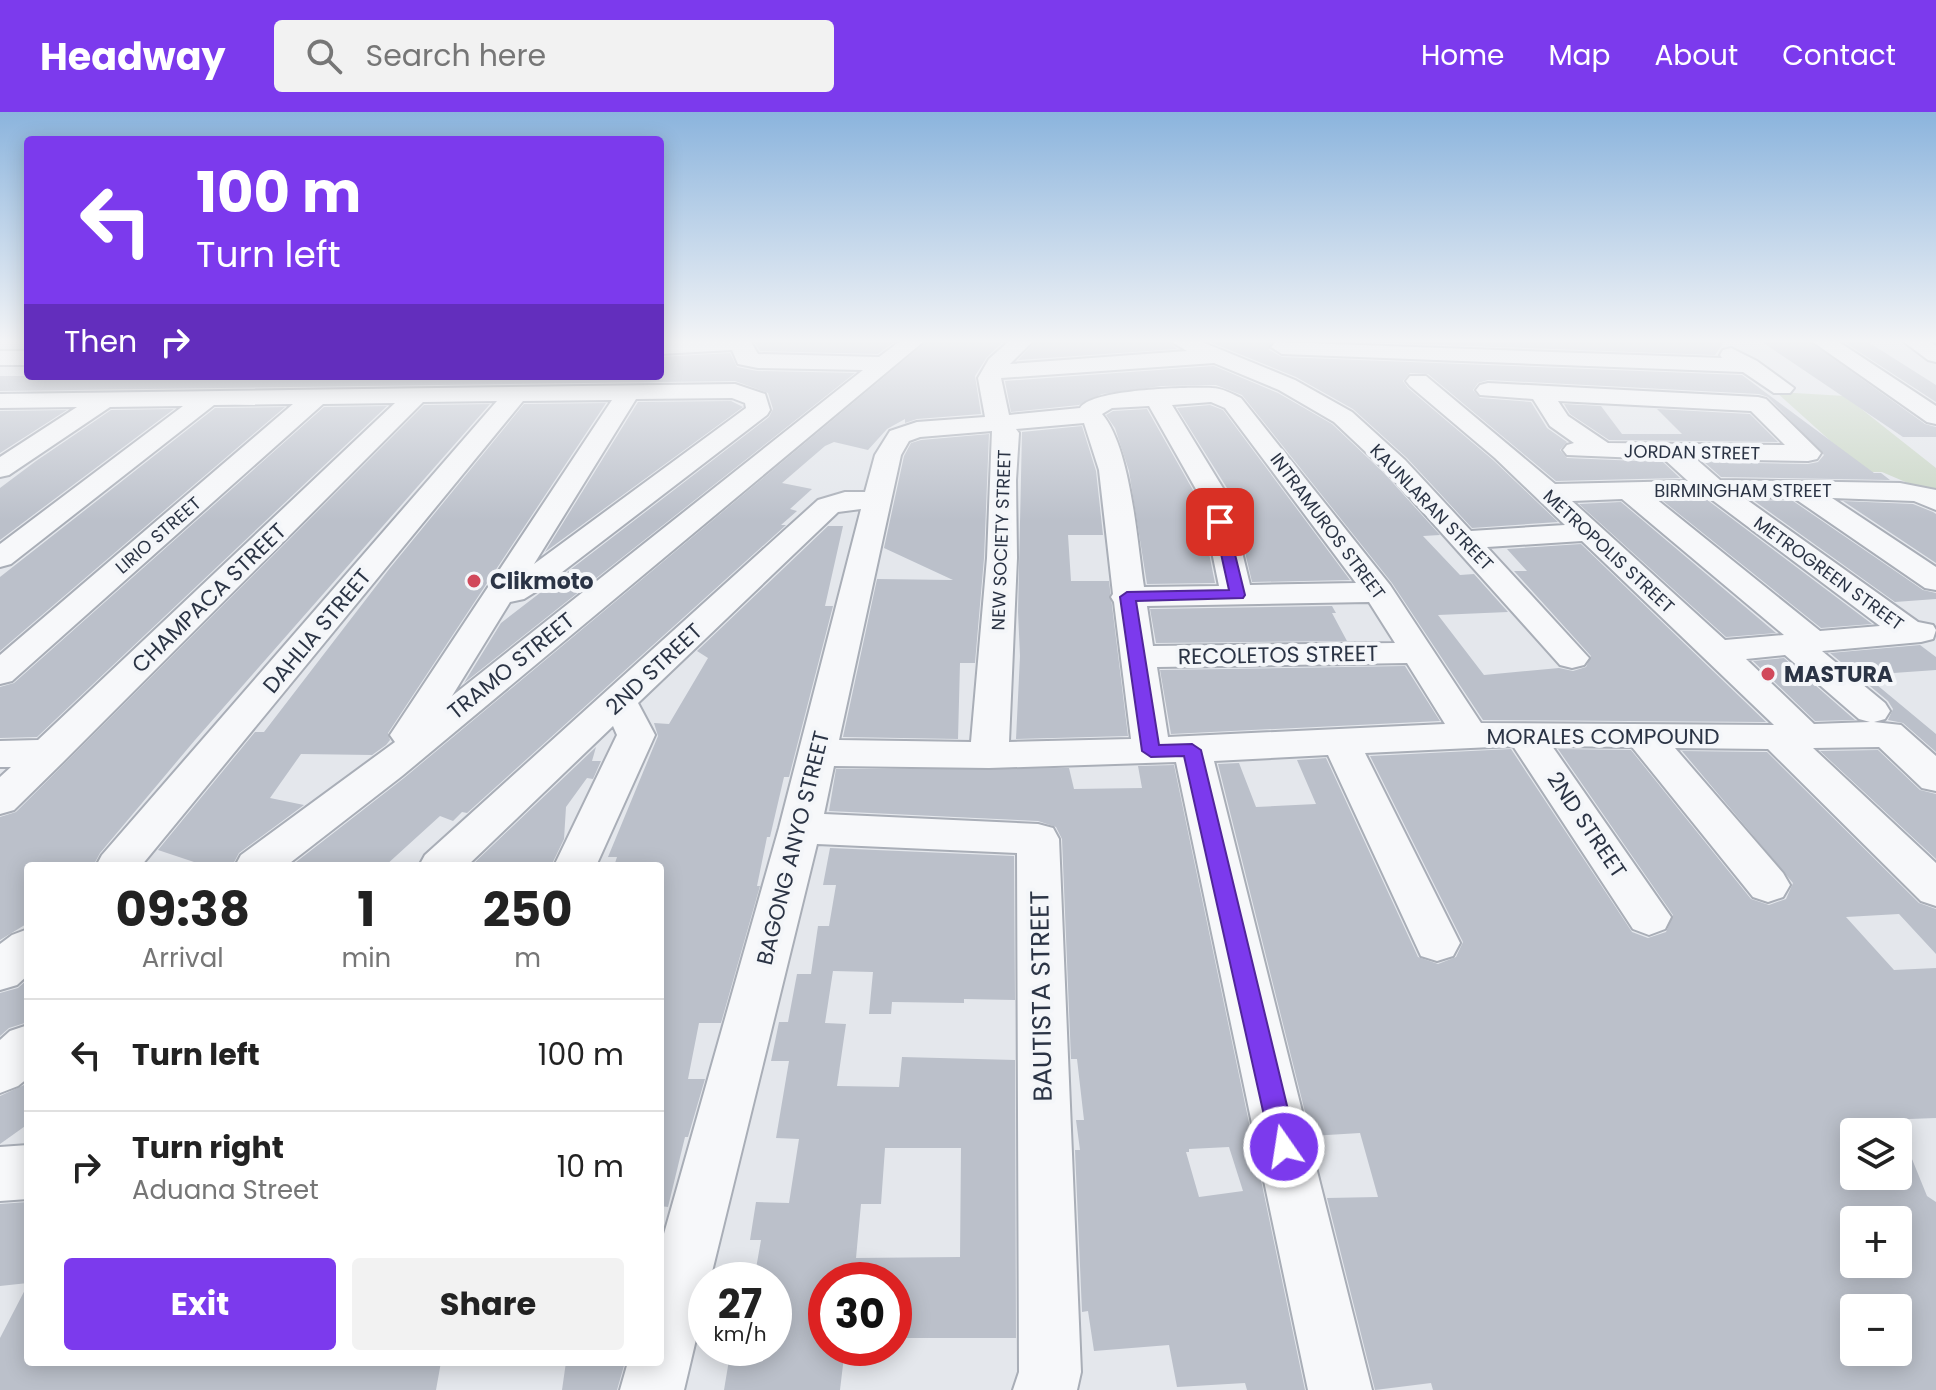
<!DOCTYPE html>
<meta charset="utf-8">
<style>
:root{--surface:#fff;--page:#f2f2f2;--text:#222;--muted:#767676;--line:#e0e0e0;--accent:#7c3aed}
body{margin:0;font-family:Poppins,sans-serif;background:var(--page);color:var(--text);height:100vh;display:flex;flex-direction:column;font-size:30px;white-space:nowrap}
*{box-sizing:border-box;margin:0}
p{font-size:26px;color:var(--muted)}
.icon{flex:none;width:44px;height:44px;fill:none;stroke:currentColor;stroke-width:2;stroke-linecap:round;stroke-linejoin:round}
.map{position:relative;flex:1;overflow:hidden}
.details{position:absolute;left:24px;top:750px;width:640px;height:504px;display:flex;flex-direction:column;background:var(--surface);border-radius:8px;box-shadow:0 4px 20px #0003}
.details>*{flex:none}
.guide{position:absolute;left:24px;top:24px;width:640px;height:244px;border-radius:8px;box-shadow:0 4px 20px #0003;background:#7c3aed;color:#fff;overflow:hidden}
.fabs{position:absolute;left:1840px;top:1006px;display:grid;gap:16px}
.fabs a{display:grid;place-items:center;width:72px;height:72px;border-radius:8px;background:var(--surface);box-shadow:0 4px 20px #0003;font-size:40px}
.speed{position:absolute;left:688px;top:1150px;display:flex;gap:16px;font-size:40px;font-weight:700;text-align:center}
.speed>*{display:grid;place-content:center;width:104px;height:104px;border-radius:50%;background:var(--surface);box-shadow:0 4px 20px #0003;line-height:1}
.speed small{font-size:20px;font-weight:400}
.speed .limit{border:12px solid #d22;background:#fff;color:#111}
.pin{position:absolute;display:grid;place-items:center;width:68px;height:68px;color:#fff;margin:-34px;border-radius:16px;box-shadow:0 4px 12px #0006}
.me{position:absolute;width:88px;margin:-44px;rotate:347deg;stroke-linejoin:round;filter:drop-shadow(0 0 6px #0008)}
.turn{display:flex;align-items:center;gap:28px;height:168px;padding:0 40px;font-size:36px}
.turn .icon{width:104px;height:104px;stroke-width:2.5}
.turn b{display:block;font-size:56px;line-height:68px}
.then{display:flex;align-items:center;height:76px;padding:0 40px;background:#0003;gap:16px;font-size:30px}
.eta{display:flex;justify-content:space-evenly;align-items:center;height:136px;text-align:center}
.eta b{font-size:48px;font-weight:700;line-height:56px}
.action{display:flex;gap:16px;margin-top:auto;padding:16px 40px}
.action a{flex:1;height:92px;border-radius:8px;background:var(--accent);color:#fff;font-size:32px;font-weight:700;line-height:92px;text-align:center}
.action a+a{background:var(--page);color:var(--text)}
ul{padding:0;list-style:none}
li{display:flex;align-items:center;gap:24px;height:112px;padding:0 40px;border-top:2px solid var(--line)}
li div{flex:1}
li b{display:block;font-size:30px}
li em{font-style:normal}
header{display:flex;align-items:center;gap:48px;box-sizing:border-box;height:112px;padding:0 40px;background:var(--accent);color:#fff}
header strong{font-size:38px}
nav{display:flex;gap:44px;margin-inline-start:auto;font-size:28px}
.search{width:560px;height:72px;background:var(--page);display:flex;align-items:center;gap:20px;box-sizing:border-box;padding:0 28px;border-radius:8px;color:var(--muted);font-size:30px}
.map>svg:first-child{display:block}
</style>
<header>
<strong>Headway</strong>
<div class="search"><svg class="icon" aria-label="search" viewBox="0 0 24 24"><circle cx="10" cy="10" r="6"/><path d="M15 15l6 6"/></svg>Search here</div>
<nav><a>Home</a><a>Map</a><a>About</a><a>Contact</a></nav>
</header>
<div class="map">
<svg width="1936" height="1278" viewBox="0 0 1936 1278">
<rect width="100%" height="100%" fill="#e4e7ec"/>
<polygon fill="#c9d6c5" points="1776,280 1845,284 1936,356 1936,383 1882,360 1865,360"/>
<g fill="#bbc0ca" fill-rule="evenodd">
<polygon points="754,230 894,230 878,242 760,239"/>
<polygon points="926,230 1003,230 987,245 975,264 981,302 917,307 905,311 905,307 887,317 868,338 834,330 825,334 782,371 812,377 790,397 797,399 781,413 786,413 467,701 462,700 453,709 440,704 385,754 291,754 404,666"/>
<polygon points="1035,230 1169,230 1177,237 1018,248"/>
<polygon points="1210,230 1272,230 1269,238 1282,245 1742,263 1874,361 1881,361 1890,368 1721,365 1704,350 1808,352 1818,350 1824,343 1768,285 1759,282 1488,268 1478,271 1473,278 1480,286 1531,290 1547,316 1567,330 1560,338 1567,346 1663,350 1680,366 1556,369 1428,262 1410,261 1403,269 1408,276 1493,348 1558,410 1472,416 1407,346 1353,297 1296,265"/>
<polygon points="1361,230 1724,230 1715,243"/>
<polygon points="1762,230 1810,230 1925,312 1936,315 1936,325 1903,325"/>
<polygon points="1844,230 1868,230 1936,273 1936,290"/>
<polygon points="730,241 737,255 757,259 855,261 464,571 501,511 769,305 773,297 768,281 735,269 0,279 0,264 660,264 660,245"/>
<polygon points="1214,254 1278,281 1332,312 1385,362 1440,423 1423,424 1460,463 1474,462 1508,500 1438,503 1484,563 1559,556 1573,559 1586,555 1591,544 1514,459 1527,459 1507,437 1581,432 1766,610 1483,608 1392,471 1242,283 1216,273 1162,274 1102,282 1079,293 1011,300 1005,269"/>
<polygon points="731,289 743,295 545,440 638,290"/>
<polygon points="606,291 388,621 390,628 386,633 372,643 301,642 270,686 304,693 239,741 232,754 206,754 158,738 255,620 264,620 390,456 524,292"/>
<polygon points="490,292 195,628 100,741 93,754 28,754 28,811 0,828 0,705 16,700 424,293"/>
<polygon points="1564,292 1601,294 1622,322 1682,322 1657,297 1750,302 1778,330 1609,328 1570,302"/>
<polygon points="1210,293 1223,298 1350,468 1252,470 1232,384 1177,296"/>
<polygon points="387,294 37,625 0,626 0,575 14,571 324,295"/>
<polygon points="285,295 0,539 0,465 215,296"/>
<polygon points="174,297 0,428 0,376 36,349 111,298"/>
<polygon points="1147,297 1198,387 1215,471 1147,472 1129,359 1115,316 1106,303 1113,299"/>
<polygon points="67,298 0,341 0,299"/>
<polygon points="1082,314 1096,359 1103,423 1068,423 1071,469 1109,469 1128,624 1016,627 1020,544 1018,500 1022,320"/>
<polygon points="989,322 984,446 975,551 960,551 958,627 843,625 877,467 953,468 884,436 904,344 911,331 921,328"/>
<polygon points="1706,387 1872,512 1821,516 1663,389"/>
<polygon points="1753,388 1793,389 1923,478 1936,481 1936,487 1895,490"/>
<polygon points="1843,389 1913,392 1933,400 1936,402 1936,451"/>
<polygon points="1621,390 1776,521 1726,525 1579,392"/>
<polygon points="828,414 843,414 825,494 833,494 789,665 784,665 770,725 767,725 757,774 760,774 721,911 699,911 688,967 705,967 688,1025 685,1025 668,1095 660,1094 660,754 614,754 617,745 608,745 658,624 654,611 669,612 708,546 697,539"/>
<polygon points="1332,494 1336,501 1332,501 1347,529 1156,531 1150,497"/>
<polygon points="1920,533 1936,545 1936,558 1865,563 1936,622 1936,640 1903,611 1888,608 1893,597 1888,589 1830,541"/>
<polygon points="1784,546 1855,608 1815,609 1753,549"/>
<polygon points="1405,554 1440,609 1171,622 1160,558"/>
<polygon points="596,635 592,649 601,649 593,667 587,666 566,695 564,727 551,754 471,754"/>
<path d="M1511 637 1632 820 1648 826 1666 820 1673 803 1558 637 1631 638 1751 787 1769 793 1786 787 1793 771 1682 639 1767 640 1919 791 1936 797V842L1899 802 1846 805 1894 858 1936 856V1006L1854 1009V1064H1898L1899 1015 1927 1084 1936 1090V1278H1433L1431 1271 1375 1278 1327 1086 1378 1085 1360 1021 1311 1024 1218 652 1239 651 1256 695 1316 692 1297 648 1326 646 1418 845 1438 852 1456 845 1463 830 1370 644ZM1854 1108H1898V1152H1854ZM1854 1196H1898V1240H1854Z"/>
<polygon points="1878,638 1920,678 1936,682 1936,747 1820,639"/>
<path d="M1174 653 1305 1278H1247L1245 1271 1177 1275 1169 1233 1094 1239 1088 1199 1082 1200 1075 1038H1080L1076 1008H1084L1077 947H1071L1062 727 1056 715 1038 709 829 699 836 657 1069 656 1074 677 1142 676 1138 654ZM1229 1035 1243 1079 1199 1085 1186 1040H1189V1037Z"/>
<path d="M830 736 1014 744 1015 888 964 887V891L892 890 891 902H869L873 860 833 859 825 911 846 912 837 974 899 975 902 945 1015 948 1016 1226H894V1168H826V1236H845L840 1278H724L731 1236H774V1168H754L761 1128H750L756 1090 789 1091 799 1027 776 1026 789 949H771L779 910H788L797 862H811L818 814H829L836 773H823ZM885 1036H961L960 1145 856 1146 861 1092H881Z"/>
<polygon points="28,867 28,910 9,916 0,924 0,881 18,876"/>
<polygon points="24,973 28,975 28,1012 0,1032 0,984"/>
<polygon points="28,1090 28,1171 0,1174 0,1092"/>
<polygon points="28,1172 28,1250 441,1250 436,1278 0,1278 0,1226"/>
<polygon points="566,1250 625,1250 617,1278 562,1278"/>
</g>
<g fill="none" stroke-linecap="round" stroke-linejoin="round">
<g stroke="#a9aeb7" stroke-width="4">
<g id="minor">
<path d="M660 230H751L758 242 879 245 899 230H923L402 664 286 754H235L241 743 395 630 390 623 396 614 612 288 523 289 141 754H96L102 743 497 289 423 290 63 650 14 698 0 702V665L11 655H0V629L38 628 395 291 323 292 12 569 0 572V543L293 292 214 293 11 452 0 455V432L183 294 110 295 9 363 0 365V345L77 295 0 296V282L735 272 765 282 770 298 767 303 540 477 524 487 510 490 452 584 863 258 758 256 738 252 732 238 660 242ZM732 286 745 291 746 296 534 452 636 287Z"/>
<path d="M1008 230H1032L1010 252 1187 239 1172 230H1202L1295 268 1352 300 1405 348 1471 419 1565 413 1495 346 1410 274 1406 269 1410 264H1426L1555 372 1688 369 1664 347 1567 343 1563 338 1567 333 1574 331 1550 314 1533 287 1480 283 1476 278 1480 273 1488 271 1758 285 1766 287 1821 341 1817 347 1808 349 1696 347 1720 368 1900 371 1936 378V398L1914 389 1832 386 1936 455V478L1925 476 1794 386 1743 385 1918 510 1933 513 1936 518 1933 527 1921 530 1822 539 1885 591 1890 599 1885 607 1874 610 1901 613 1936 644V679L1922 676 1879 635 1813 636 1936 751V794L1921 789 1768 637 1675 636 1783 761 1790 773 1783 785 1768 790 1753 785 1632 635 1552 634 1671 805 1665 817 1649 823 1633 817 1513 634 1365 641 1460 831 1453 844 1437 849 1421 844 1328 643 1214 649 1372 1278H1308L1176 650 989 656 834 654 824 702 1038 712 1053 716 1059 727 1081 1260 1077 1278H1013L1019 1260 1017 741 817 732 710 1168H706V1185L684 1278H620L628 1250H660V1136L779 716 861 397 838 400 638 591 655 623 596 754H554L617 623 613 614 467 754H419L425 743 818 388 845 380H865L875 343 890 319 917 310 985 305 978 266 989 247ZM1214 251 1279 278 1334 310 1387 360 1560 553 1572 556 1584 553 1589 546 1487 435 1582 429 1774 613 1481 611 1390 473 1241 286C1232 282 1222 276 1212 276 1187 275 1092 277 1080 296L1009 303 1001 266ZM1558 289 1751 299 1785 333 1608 331 1568 304ZM1211 290 1225 296 1356 471 1250 473 1229 386 1172 293ZM1149 294 1201 386 1219 474 1144 475C1137 430 1131 336 1102 302L1112 296ZM1084 311 1099 358 1113 482 1111 485 1114 490 1131 627 1009 630 1017 446 1016 368 1019 321 1016 317ZM992 319 987 446 971 630 839 628 901 343 909 329 920 325ZM1707 384 1880 514 1820 519 1655 386ZM1622 387 1784 523 1725 528 1572 389ZM1369 490 1395 531 1153 534 1147 494ZM1785 543 1859 607 1870 610 1814 612 1746 547ZM1407 551 1445 612 1168 625 1157 555Z"/>
<polygon points="1276,230 1722,246 1720,243 1723,238 1731,236 1757,249 1794,276 1790,281 1774,281 1743,260 1282,242 1271,235"/>
<polygon points="1813,230 1839,230 1936,294 1936,312 1927,310"/>
<polygon points="1904,230 1930,230 1936,234 1936,250 1928,248"/>
<rect x="0" y="239" width="28" height="14"/>
<polygon points="28,817 28,863 17,873 0,878 0,832 12,823"/>
<polygon points="28,913 28,966 18,974 0,981 0,928 10,919"/>
<polygon points="28,1033 28,1087 0,1089 0,1035"/>
</g>
</g>
<use href="#minor" fill="#f7f8fa" fill-rule="evenodd"/>
</g>
<linearGradient id="sky" x2="0" y2="1"><stop stop-color="#8bb4dd"/><stop offset="0.56" stop-color="#f3f4f6"/><stop offset="1" stop-color="#f3f4f6" stop-opacity="0"/></linearGradient>
<rect width="1936" height="409" fill="url(#sky)"/>
<polygon fill="#7c3aed" stroke="#51269a" stroke-width="2" points="1220,406 1227,410 1245,483 1243,486 1136,489 1159,633 1192,632 1201,638 1297,1035 1293,1044 1284,1047 1275,1044 1271,1035 1184,644 1151,645 1142,639 1120,485 1127,480 1229,478 1214,410"/>
<g fill="#d1495b" stroke="#f4f6f9" stroke-width="3">
<circle cx="474" cy="469" r="8"/>
<circle cx="1768" cy="562" r="8"/>
</g>
<g text-anchor="middle" dominant-baseline="central" stroke-width="8" stroke-linejoin="round" paint-order="stroke">
<g font-size="18" fill="#2b3445" stroke="#f4f6f9">
<text transform="translate(1692 340) rotate(1)">JORDAN STREET</text>
<text x="1743" y="378">BIRMINGHAM STREET</text>
<text transform="translate(1432 395) rotate(46)">KAUNLARAN STREET</text>
<text transform="translate(1328 414) rotate(53)">INTRAMUROS STREET</text>
<text transform="translate(158 423) rotate(-41)">LIRIO STREET</text>
<text transform="translate(1001 428) rotate(-88)">NEW SOCIETY STREET</text>
<text transform="translate(1609 439) rotate(43)">METROPOLIS STREET</text>
<text transform="translate(1829 461) rotate(36)">METROGREEN STREET</text>
</g>
<g font-size="22" font-weight="bold" fill="#2b3445" stroke="#f4f6f9" text-anchor="start">
<text x="490" y="469">Clikmoto</text>
<text x="1784" y="562">MASTURA</text>
</g>
<g font-size="22" fill="#2b3445" stroke="#f4f6f9">
<text transform="translate(209 486) rotate(-44)">CHAMPACA STREET</text>
<text transform="translate(317 519) rotate(-50)">DAHLIA STREET</text>
<text transform="translate(1278 543) rotate(-1)">RECOLETOS STREET</text>
<text transform="translate(511 554) rotate(-39)">TRAMO STREET</text>
<text transform="translate(654 557) rotate(-43)">2ND STREET</text>
<text x="1603" y="624">MORALES COMPOUND</text>
<text transform="translate(1587 713) rotate(56)">2ND STREET</text>
<text transform="translate(793 736) rotate(-76)">BAGONG ANYO STREET</text>
</g>
<g font-size="26" fill="#2b3445" stroke="#f4f6f9">
<text transform="translate(1041 884) rotate(-91)">BAUTISTA STREET</text>
</g>
</g>
</svg>
<div class="fabs">
<a><svg class="icon" aria-label="layers" viewBox="0 0 24 24"><path d="M12 4l9 5-9 5-9-5zM3 14l9 5 9-5"/></svg></a>
<a>+</a>
<a>−</a>
</div>
<div class="speed"><div>27<small>km/h</small></div><div class="limit">30</div></div>
<div class="pin" style="left:1220px;top:410px;background:#d93025"><svg class="icon" aria-label="arrive" viewBox="0 0 24 24"><path d="M6 21V4h12l-3 4 3 4H6"/></svg></div>
<svg class="me" style="left:1284px;top:1035px" viewBox="-20 -20 40 40"><circle r="17" fill="#7c3aed" stroke="#fff" stroke-width="3"/><path d="M0-11L8 9 0 5-8 9z" fill="#fff"/></svg>
<div class="guide">
<div class="turn"><svg class="icon" aria-label="left" viewBox="0 0 24 24"><path d="M17 20v-9H6M10 6l-5 5 5 5"/></svg><div><b>100 m</b>Turn left</div></div>
<div class="then">Then<svg class="icon" aria-label="right" viewBox="0 0 24 24"><path d="M7 20v-9h11M14 6l5 5-5 5"/></svg></div>
</div>
<section class="details">
<div class="eta">
<div><b>09:38</b><p>Arrival</p></div>
<div><b>1</b><p>min</p></div>
<div><b>250</b><p>m</p></div>
</div>
<ul>
<li><svg class="icon" aria-label="left" viewBox="0 0 24 24"><path d="M17 20v-9H6M10 6l-5 5 5 5"/></svg><div><b>Turn left</b></div><em>100 m</em></li>
<li><svg class="icon" aria-label="right" viewBox="0 0 24 24"><path d="M7 20v-9h11M14 6l5 5-5 5"/></svg><div><b>Turn right</b><p>Aduana Street</p></div><em>10 m</em></li>
</ul>
<div class="action"><a>Exit</a><a>Share</a></div>
</section>
</div>
